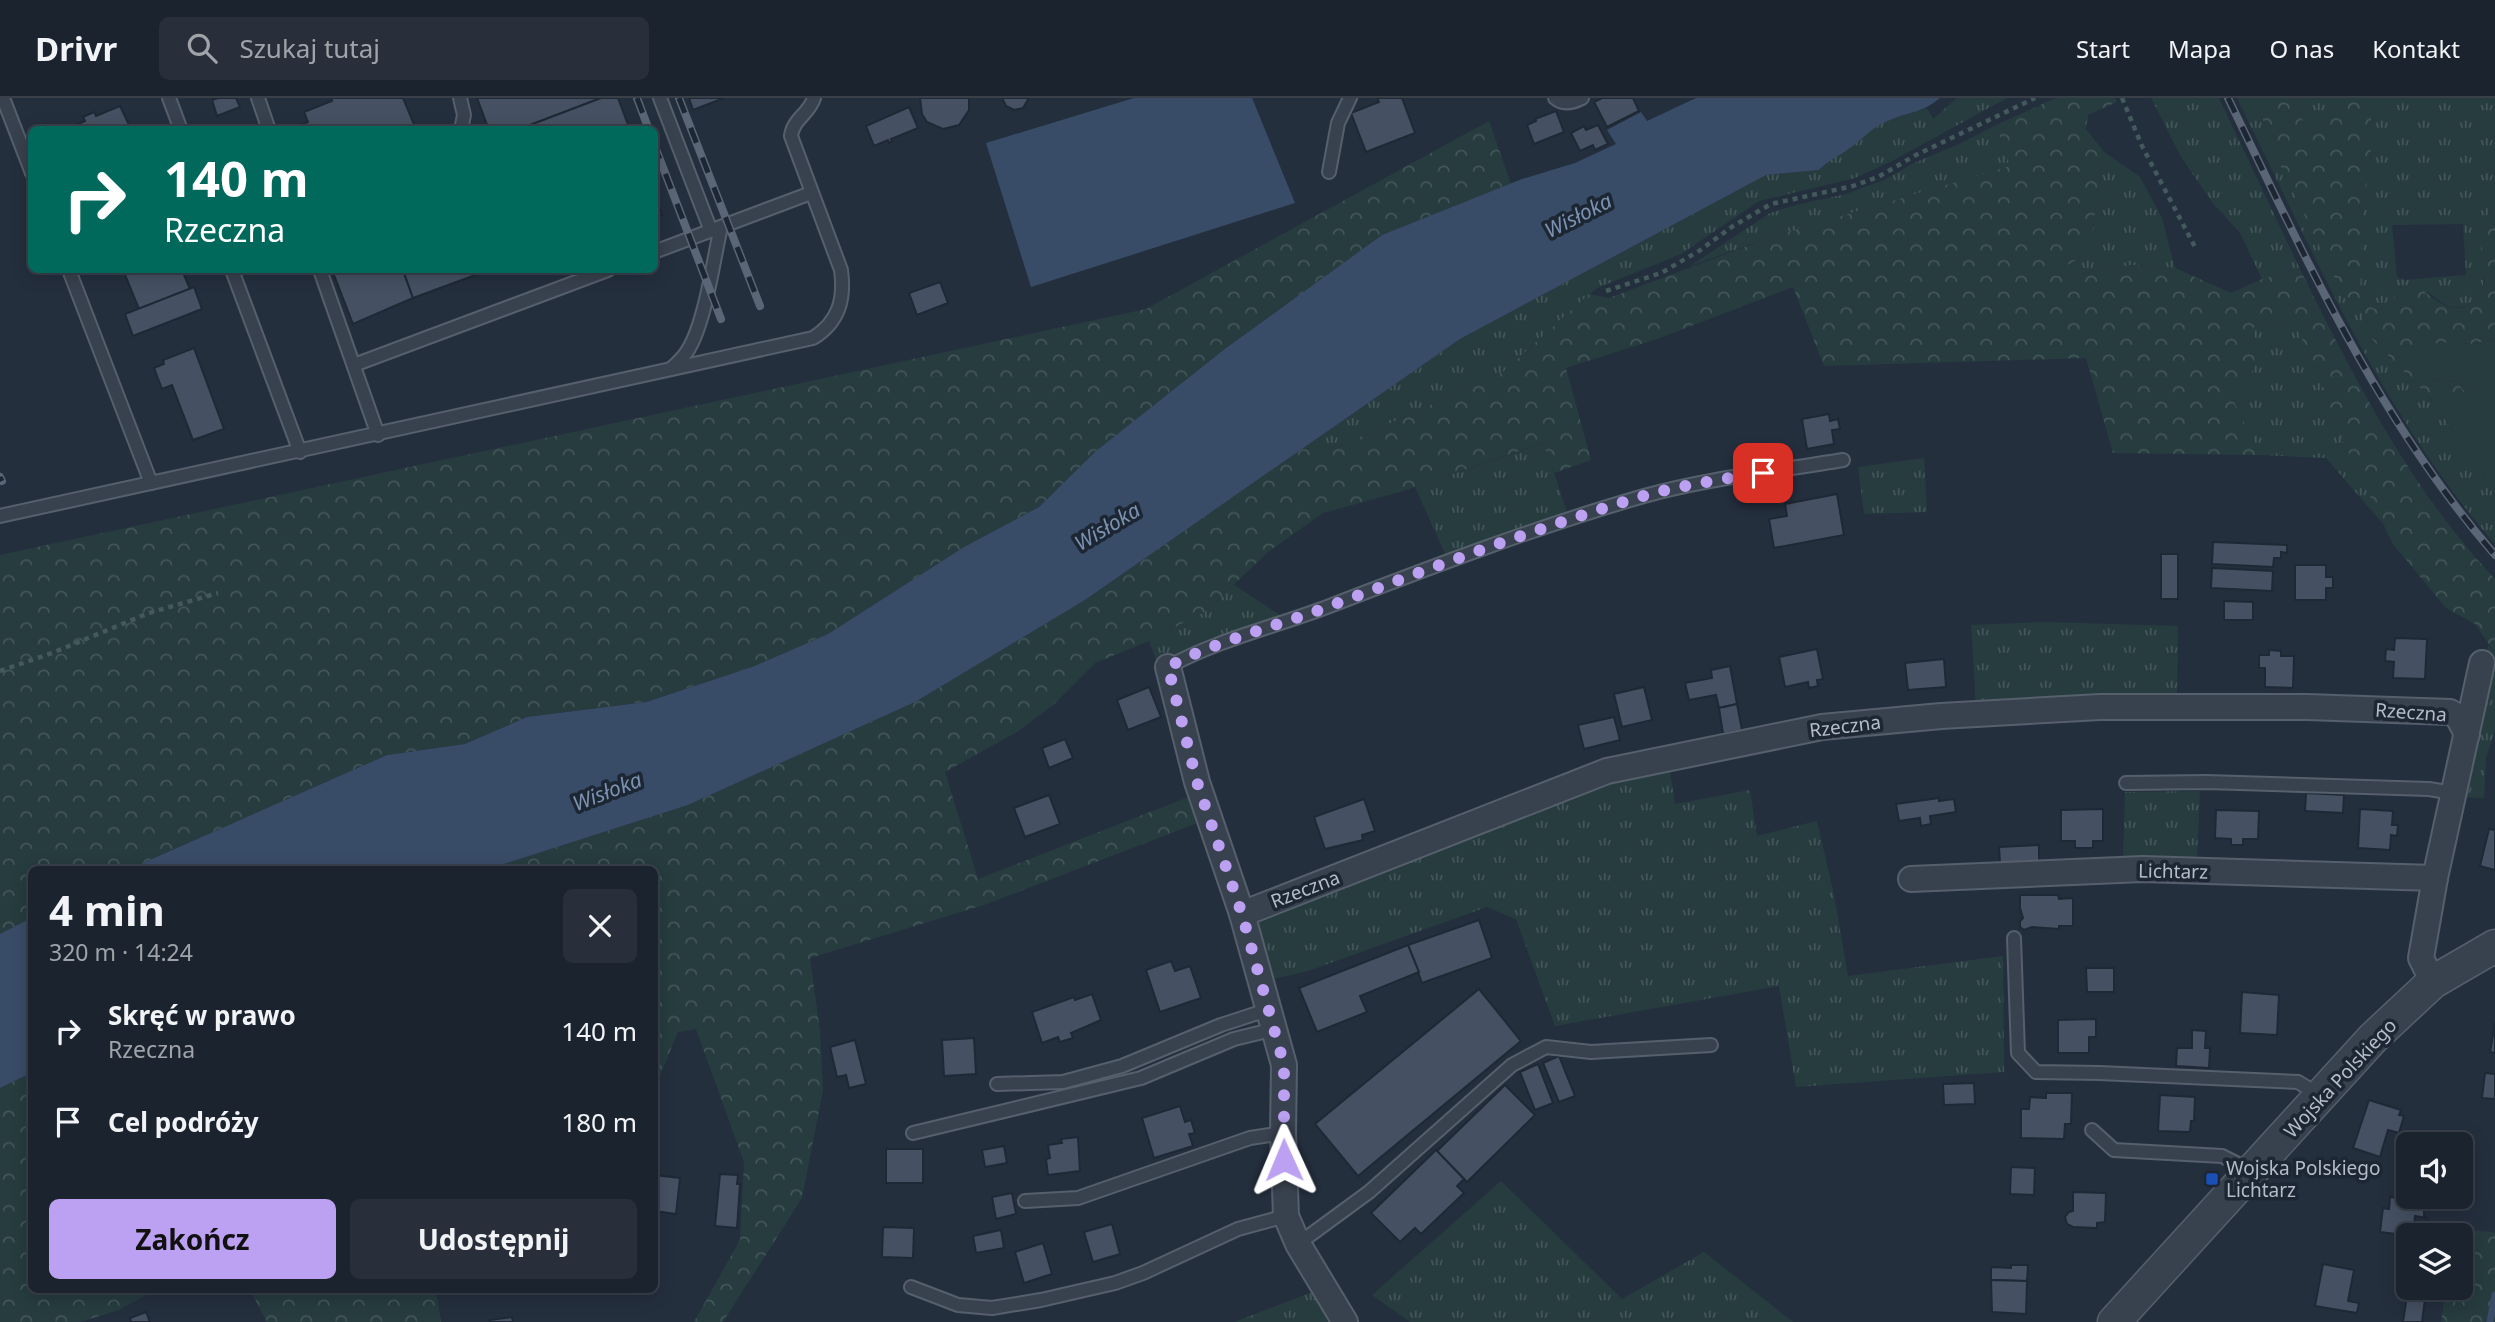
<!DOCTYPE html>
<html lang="pl">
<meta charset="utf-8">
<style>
:root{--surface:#1b232e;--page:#282f3a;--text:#f1f3f6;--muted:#a0a4aa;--line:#39404a;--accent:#bca0f2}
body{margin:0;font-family:"Noto Sans",sans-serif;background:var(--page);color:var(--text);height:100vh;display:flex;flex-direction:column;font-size:26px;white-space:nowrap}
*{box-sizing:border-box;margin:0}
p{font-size:23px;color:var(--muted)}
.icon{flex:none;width:38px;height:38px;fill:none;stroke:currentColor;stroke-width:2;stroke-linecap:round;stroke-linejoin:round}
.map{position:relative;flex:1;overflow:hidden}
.drawer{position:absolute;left:28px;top:768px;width:630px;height:427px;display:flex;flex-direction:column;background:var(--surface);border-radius:10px;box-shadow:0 4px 18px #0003,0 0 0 2px var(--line)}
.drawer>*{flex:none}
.banner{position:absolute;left:28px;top:28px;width:630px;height:147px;border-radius:10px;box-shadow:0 4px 18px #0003,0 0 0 2px var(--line);background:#00695c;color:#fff;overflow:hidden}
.fabs{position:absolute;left:2396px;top:1034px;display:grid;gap:14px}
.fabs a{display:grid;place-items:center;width:77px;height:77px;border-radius:10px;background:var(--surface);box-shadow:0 4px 18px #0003,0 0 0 2px var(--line);font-size:35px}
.pin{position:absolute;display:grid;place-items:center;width:60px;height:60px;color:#fff;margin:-30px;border-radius:14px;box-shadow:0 4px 10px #0006}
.me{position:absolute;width:77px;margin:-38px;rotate:359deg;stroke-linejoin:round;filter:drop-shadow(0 0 5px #0008)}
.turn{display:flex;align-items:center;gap:24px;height:147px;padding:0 21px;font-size:32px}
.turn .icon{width:91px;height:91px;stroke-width:2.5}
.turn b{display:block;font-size:49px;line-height:60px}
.round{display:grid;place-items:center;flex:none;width:74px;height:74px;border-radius:10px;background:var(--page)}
.summary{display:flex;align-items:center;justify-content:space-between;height:119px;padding:0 21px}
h1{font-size:42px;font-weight:700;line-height:52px}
.action{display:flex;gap:14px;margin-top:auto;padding:14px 21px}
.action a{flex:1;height:80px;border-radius:10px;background:var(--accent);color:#111;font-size:28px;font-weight:700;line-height:80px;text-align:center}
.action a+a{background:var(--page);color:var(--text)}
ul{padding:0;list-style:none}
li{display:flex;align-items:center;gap:21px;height:91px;padding:0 21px}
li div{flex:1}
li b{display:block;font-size:26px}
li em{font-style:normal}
header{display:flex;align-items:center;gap:42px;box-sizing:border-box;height:98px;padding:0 35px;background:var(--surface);border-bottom:2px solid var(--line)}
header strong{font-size:33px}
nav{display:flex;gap:38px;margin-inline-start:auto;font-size:24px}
.search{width:490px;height:63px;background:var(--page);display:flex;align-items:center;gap:18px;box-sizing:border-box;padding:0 24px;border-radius:10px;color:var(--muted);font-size:26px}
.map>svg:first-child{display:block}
</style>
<header>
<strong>Drivr</strong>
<div class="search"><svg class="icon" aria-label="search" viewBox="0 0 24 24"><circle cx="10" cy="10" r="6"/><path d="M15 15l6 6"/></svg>Szukaj tutaj</div>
<nav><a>Start</a><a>Mapa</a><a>O nas</a><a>Kontakt</a></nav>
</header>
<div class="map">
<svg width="2495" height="1224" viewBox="0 0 2495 1224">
<defs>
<pattern id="grass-tufts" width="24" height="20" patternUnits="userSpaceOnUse" patternTransform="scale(1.75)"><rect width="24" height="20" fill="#263c3f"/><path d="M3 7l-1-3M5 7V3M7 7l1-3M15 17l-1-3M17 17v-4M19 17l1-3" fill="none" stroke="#435659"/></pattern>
<pattern id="forest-crowns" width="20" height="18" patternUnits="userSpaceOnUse" patternTransform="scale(1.75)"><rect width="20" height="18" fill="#263c3f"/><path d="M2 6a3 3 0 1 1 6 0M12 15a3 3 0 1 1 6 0" fill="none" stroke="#435659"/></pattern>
</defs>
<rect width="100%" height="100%" fill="#242f3e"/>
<g fill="url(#grass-tufts)" fill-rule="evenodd">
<polygon points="1957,0 2007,0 1892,63 1855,80 1759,103 1681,156 1597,190 1503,274 1338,349 1302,351 1460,241 1766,77 1819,72 1828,63 1849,51 1871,30 1892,21 1927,10 1933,21"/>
<polygon points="2151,0 2219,0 2300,171 2262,181 2240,135 2212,104 2181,59"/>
<path d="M2237 0H2256L2271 48 2345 200 2359 202 2363 100 2369 78 2371 51V0H2495V107L2489 113 2481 142 2486 171 2481 198C2457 217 2450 211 2428 194L2392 202C2382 216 2373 211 2361 203L2366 235 2430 300 2481 373 2495 398V446C2381 315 2313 154 2237 0ZM2463 126 2466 177 2404 182 2397 179 2392 127Z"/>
<path d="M2298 0H2338V1C2335 19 2326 36 2306 28L2300 17Z"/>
<polygon points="1996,27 2011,68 1774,138 1690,168 1770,115 1796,107 1846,96 1884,82 1914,65 1959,46"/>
<polygon points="2104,54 2140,79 2162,120 2175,170 2133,167 2063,179 2059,172 2080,160 2092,135"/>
<path d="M2264 222 2293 223 2316 267 2339 335 2384 427 2326 360 2260 357 2234 304C2255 274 2258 266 2253 230Z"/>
<polygon points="1544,345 1568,417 1446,458 1415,389"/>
<polygon points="1924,360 1927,414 1864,416 1858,369"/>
<polygon points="1234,487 1283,519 1157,564 1149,543 1206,513"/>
<polygon points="2044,524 2178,528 2177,597 1976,609 1971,527"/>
<polygon points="2488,547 2495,555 2495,633 2486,660 2484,700 2463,699 2489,571"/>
<polygon points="1669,666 1675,706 1750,692 1757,738 1817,723 1834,797 1848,878 2003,858 2004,974 1796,989 1779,888 1555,928 1516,821 1487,809 1308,873 1269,882 1252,827 1261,815 1580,691"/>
<polygon points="2200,693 2197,761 2123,761 2125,694"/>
<polygon points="1501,1083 1622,1201 1704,1154 1793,1224 1410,1224 1372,1197"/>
<polygon points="1312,1194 1333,1224 1234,1224"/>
</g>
<g fill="url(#forest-crowns)">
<path d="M2056 0H2115L2117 4 2088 17 2086 31 2104 54 2092 135 2080 160 2059 172 2063 179 2133 167 2175 170 2231 195 2262 181 2300 171C2354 280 2411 392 2495 481V555L2475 526 2446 510 2393 446 2339 335 2316 267 2292 223 2264 222 2253 230C2258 266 2255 274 2234 304L2260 357 2113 355 2086 260 1824 268 1793 189 1657 241 1566 270 1591 362 1554 375 1543 345 1403 393 1323 415 1268 454 1206 513 1149 543 1095 565 1053 607 1017 634 945 674 978 781 1191 698 1200 724 987 806 810 860 820 933 823 992 802 1100 723 1224H694L740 1142 744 1064 696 931 678 934 655 990 654 772H485L688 707 915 604 1085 502 1302 351 1338 349 1503 274 1589 196 1609 200 1774 138 2010 68 1996 27Z"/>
<path d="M2256 0H2298L2300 17 2306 28C2326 36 2336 18 2338 0H2371V51L2369 78 2363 100 2360 202C2387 221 2381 206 2401 194 2406 191 2412 190 2417 189 2428 195 2438 206 2450 209 2460 212 2466 209 2474 203 2495 185 2479 158 2480 136 2481 125 2488 115 2495 107V241L2473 246 2451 244 2429 282 2457 284 2466 295 2430 300 2366 235 2360 202 2345 201 2271 48Z"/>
<polygon points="1489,23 1511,86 1382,137 1226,250 1096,353 1039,409 964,449 828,536 752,569 645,604 527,619 465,646 387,657 127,772 32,772 31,820 0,836 0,457 1146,211"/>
<polygon points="31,975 32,1192 155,1192 119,1212 80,1224 0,1224 0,990"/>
<polygon points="2463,1132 2495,1134 2495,1224 2441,1224 2446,1190 2460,1190 2461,1139"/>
<polygon points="250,1192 436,1192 441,1224 267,1224"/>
</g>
<polygon fill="#263c3f" points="2495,241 2495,398 2481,373 2430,300 2466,294 2457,284 2429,282 2403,248 2451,244 2473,246"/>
<g fill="#394c67">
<polygon points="1134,0 1252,0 1295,105 1031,189 986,45"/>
<path d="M1696 0H1940C1920 16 1911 13 1890 22 1872 29 1865 39 1850 50 1840 58 1828 62 1819 72L1766 77 1460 241 1085 502 915 604 688 707 485 772H127L387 657 465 646 527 619 646 604 752 569 828 536 964 449 1039 409 1096 353 1226 250 1382 137 1522 81 1575 65 1616 46 1607 32 1641 14 1647 23Z"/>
<polygon points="31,820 31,975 0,990 0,836"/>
</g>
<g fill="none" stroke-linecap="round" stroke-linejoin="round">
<polyline stroke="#394c67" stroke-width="7" points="2490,1224 2495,1197"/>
</g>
<g fill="#455162" stroke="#1f2835" stroke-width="2">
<polygon points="218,0 236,0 240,9 217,18 212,2"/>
<polygon points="331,0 403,0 416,31 298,32 297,29 308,24 304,14 332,3"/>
<polygon points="477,0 601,0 517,32 489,32"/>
<polygon points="601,0 618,0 630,32 517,32"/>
<polygon points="689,0 724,0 693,12"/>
<polygon points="920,0 969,0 969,12 959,27 943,31 927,24 922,16"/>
<polygon points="1002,0 1029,0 1023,10 1014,12 1006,8"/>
<polygon points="1377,0 1402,0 1415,35 1366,54 1351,15 1379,4"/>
<polygon points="1602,0 1633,0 1639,13 1607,29 1594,4"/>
<polygon points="120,8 130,29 127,32 65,32 85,23 83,19 94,14 96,18"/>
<polygon points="909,9 918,30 891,41 892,43 889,45 888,42 874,48 866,28"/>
<polygon points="1556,13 1564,34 1534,46 1527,27 1536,23 1535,21"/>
<polygon points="1598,27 1608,46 1595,52 1593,47 1580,53 1571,35 1584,28 1586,32"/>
<polygon points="654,97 662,117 654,119"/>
<polygon points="123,172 182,172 190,191 139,211"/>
<polygon points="332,172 403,172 413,200 353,226"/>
<polygon points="403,172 489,172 413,200"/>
<polygon points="940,184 948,205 917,217 909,195"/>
<polygon points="194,189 202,211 133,238 125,216"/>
<polygon points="194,250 224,331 193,342 172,287 162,291 154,270 164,266 163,262"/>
<polygon points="1829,316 1830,323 1838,321 1840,331 1832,332 1834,346 1807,351 1802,321"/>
<polygon points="1837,396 1844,437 1774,450 1769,421 1787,418 1785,406"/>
<polygon points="2213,444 2287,447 2287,455 2281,454 2281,460 2274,460 2273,469 2212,466"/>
<rect x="2161" y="456" width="17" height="45"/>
<polygon points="2295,467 2326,467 2326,479 2333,479 2333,490 2326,490 2326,502 2295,502"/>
<polygon points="2212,470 2273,473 2272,493 2211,490"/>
<polygon points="2224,503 2253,504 2253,522 2224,522"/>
<polygon points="2395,540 2427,541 2425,581 2393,580 2394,564 2385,563 2386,551 2394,552"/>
<polygon points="1817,551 1823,581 1817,582 1818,588 1809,590 1808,584 1785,589 1779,559"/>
<polygon points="2269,552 2281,553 2281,558 2294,558 2293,590 2265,589 2265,570 2259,570 2259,557 2269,557"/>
<polygon points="1944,561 1946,589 1908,592 1905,565"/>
<polygon points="1730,568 1737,606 1719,610 1716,597 1689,602 1685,585 1712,580 1711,572"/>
<polygon points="1149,589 1161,619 1128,632 1117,602"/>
<polygon points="1644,589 1652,622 1622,629 1614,596"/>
<polygon points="1737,606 1742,632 1723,636 1719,610"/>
<polygon points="1614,619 1620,642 1584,651 1578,627"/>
<polygon points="1065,641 1073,660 1049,670 1042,650"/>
<polygon points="2306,695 2344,697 2343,715 2305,713"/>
<polygon points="1049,697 1060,726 1025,739 1014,710"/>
<polygon points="1939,700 1939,703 1954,701 1956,714 1930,718 1931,726 1921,728 1920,720 1899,723 1896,706"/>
<polygon points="1364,701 1375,733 1362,737 1363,742 1325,751 1314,719"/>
<polygon points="2103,711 2103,743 2093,743 2093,750 2075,750 2075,743 2061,743 2061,712"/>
<polygon points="2360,711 2393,713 2392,727 2398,727 2397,738 2391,737 2390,752 2358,750"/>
<polygon points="2216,712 2259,713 2258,741 2243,741 2243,747 2231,747 2231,741 2215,740"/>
<polygon points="2489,731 2495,732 2495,772 2480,768"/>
<polygon points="2039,747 2039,763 2000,765 1999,749"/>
<polygon points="2020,797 2058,797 2059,801 2073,800 2073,828 2059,828 2059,831 2032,829 2024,832 2020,829 2020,823 2023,820 2020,810"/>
<polygon points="1479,822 1492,860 1422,885 1408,847"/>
<polygon points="1408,847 1419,874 1360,898 1367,914 1317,934 1299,890"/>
<polygon points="1171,863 1175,873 1190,868 1201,900 1160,914 1146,872"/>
<polygon points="2086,870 2114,870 2114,894 2087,894"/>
<polygon points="1479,891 1521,943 1358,1078 1315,1026"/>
<polygon points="2242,894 2279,897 2277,937 2240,935"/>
<polygon points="1092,896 1101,922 1071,935 1073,940 1060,944 1058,939 1042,945 1032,914 1074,899 1075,902"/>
<polygon points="2096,921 2096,939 2089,939 2089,955 2058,955 2058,922"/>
<polygon points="2495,925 2495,955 2490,954"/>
<polygon points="2192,932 2206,933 2205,950 2210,950 2209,970 2176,968 2177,950 2192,950"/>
<polygon points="974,940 976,976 944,978 942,942"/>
<polygon points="855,942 866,986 849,990 846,977 837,979 830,949"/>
<polygon points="1559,958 1575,998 1559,1004 1543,965"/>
<polygon points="1538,966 1553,1005 1535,1012 1520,974"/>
<polygon points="2485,975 2495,976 2495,1001 2482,1000"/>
<polygon points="1974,985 1975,1006 1944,1007 1943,986"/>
<polygon points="1505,987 1535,1017 1467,1084 1437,1053"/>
<polygon points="2046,995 2072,995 2071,1026 2065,1026 2064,1041 2021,1040 2021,1011 2029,1011 2030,999 2046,1000"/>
<polygon points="2160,997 2195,999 2194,1023 2191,1023 2190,1034 2158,1033"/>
<polygon points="2369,1002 2401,1012 2399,1017 2404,1018 2399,1035 2388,1032 2380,1059 2353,1050"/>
<polygon points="1180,1008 1185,1024 1191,1022 1195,1035 1189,1036 1193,1048 1154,1060 1142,1020"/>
<polygon points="1078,1039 1080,1073 1048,1077 1046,1061 1050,1060 1048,1047 1062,1045 1061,1041"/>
<polygon points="1004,1048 1007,1065 985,1069 982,1052"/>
<rect x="886" y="1051" width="37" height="34"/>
<polygon points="1436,1052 1464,1081 1457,1088 1464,1095 1421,1136 1415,1130 1400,1144 1371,1115"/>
<polygon points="2011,1069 2035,1070 2034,1097 2010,1096"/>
<polygon points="720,1076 738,1077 737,1086 740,1086 737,1130 715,1128"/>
<polygon points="654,1077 680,1080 676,1116 654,1113"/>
<polygon points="2406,1093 2408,1099 2424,1100 2424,1118 2426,1120 2415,1118 2413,1138 2380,1134 2383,1110 2389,1111 2390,1099 2405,1101"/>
<polygon points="2073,1094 2106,1095 2105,1124 2097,1125 2097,1130 2073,1129 2067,1126 2065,1119 2069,1114 2073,1113"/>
<polygon points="1012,1095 1016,1116 996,1121 992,1099"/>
<polygon points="1112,1126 1120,1156 1093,1164 1084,1134"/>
<polygon points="883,1129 914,1130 913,1160 882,1159"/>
<polygon points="1001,1132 1004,1150 976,1155 973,1138"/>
<polygon points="1043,1145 1052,1176 1024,1185 1015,1154"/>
<polygon points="2323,1166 2354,1172 2348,1203 2359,1205 2357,1215 2315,1208"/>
<polygon points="2011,1167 2028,1167 2027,1183 1991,1182 1991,1169 2011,1170"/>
<polygon points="1991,1182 2027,1183 2026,1216 1992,1214"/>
<polygon points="2408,1191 2426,1194 2422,1224 2403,1224"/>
<polygon points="146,1214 150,1224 131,1224 130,1220"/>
<polygon points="512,1219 513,1224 490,1224 490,1222"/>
</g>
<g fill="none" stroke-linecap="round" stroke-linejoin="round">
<g stroke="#565f6c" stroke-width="16">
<g id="service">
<polyline points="3,0 32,75"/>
<polyline points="169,0 181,32"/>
<polyline points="258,0 269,32"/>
<polyline points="460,0 464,17 461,32"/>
<polyline points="660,0 711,133"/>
<path d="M1555 0C1563 7 1574 4 1582 0"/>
<polyline points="1329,74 1338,25 1350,0"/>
<polyline points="654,154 811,95"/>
<polyline points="69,172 151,385"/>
<polyline points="232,172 300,354"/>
<polyline points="320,172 378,337"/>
<polyline points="354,267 608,172"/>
<path d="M671 271C676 266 682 261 686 255 705 228 713 163 721 129"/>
<path d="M0 418 813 240C839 224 845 201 841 172L791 38C793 21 809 16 814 0"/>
<path d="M1168 569C1217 542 1274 529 1327 509 1431 469 1536 429 1644 398 1708 380 1777 373 1843 362"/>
<polyline points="2126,685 2207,684 2429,691 2453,695"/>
<polyline points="2014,840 2018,955 2036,974 2099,975 2298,984 2321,998"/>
<polyline points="997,986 1063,984 1122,968 1221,927 1270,911"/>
<polyline points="2092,1032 2114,1052 2222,1058 2250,1072"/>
<polyline points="913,1035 1141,980 1234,941 1275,931"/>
<polyline points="1025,1103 1078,1100 1250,1040 1283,1035"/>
<polyline points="1298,1146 1369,1094 1512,967 1546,949 1591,954 1711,947"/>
<polyline points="911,1189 958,1207 992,1210 1041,1202 1115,1185 1143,1175 1238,1131 1286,1118"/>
</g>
</g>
<g stroke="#565f6c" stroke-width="28">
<g id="minor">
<polyline points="1168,569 1197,684 1242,816 1284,967 1283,1035 1286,1118 1298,1146 1345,1224"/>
<polyline points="1911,781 2143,771 2435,780"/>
<polyline points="1242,816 1607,673 1822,629 1941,618 2100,609 2307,609 2450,614 2458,619 2467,636"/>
<polyline points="2433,884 2421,860 2435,780 2482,565"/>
</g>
</g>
<g stroke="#565f6c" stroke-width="35">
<polyline id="tertiary" points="2114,1224 2373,940 2433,884 2495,848"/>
</g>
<g stroke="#44595c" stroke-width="4.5" stroke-dasharray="5 5" stroke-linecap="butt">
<polyline points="2122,0 2142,48 2196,151"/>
<polyline points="1606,193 1661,175 1699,153 1733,128 1771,106 1853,88 1878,79 1916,57 2035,0"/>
<polyline points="0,573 52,555 149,515 218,495"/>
</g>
<use href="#service" stroke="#38414e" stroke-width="12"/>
<use href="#minor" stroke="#38414e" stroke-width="24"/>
<use href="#tertiary" stroke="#38414e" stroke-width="32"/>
<g stroke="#5a6575" stroke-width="8">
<g id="rail">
<polyline points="637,0 649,32"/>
<polyline points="679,0 760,208"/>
<path d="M2228 0C2306 161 2377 320 2495 457"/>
<polyline points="654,46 721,221"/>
<polyline points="0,379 2,383"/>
</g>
</g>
<use href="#rail" stroke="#1d2633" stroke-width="5" stroke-dasharray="16" stroke-linecap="butt"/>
</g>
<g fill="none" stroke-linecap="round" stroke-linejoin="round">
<path stroke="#bca0f2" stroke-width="12" stroke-dasharray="0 21.6" d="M1284 1062V967L1242 816 1197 684 1168 569C1216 543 1271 530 1322 511 1428 471 1534 431 1643 398 1682 387 1723 381 1763 375"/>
</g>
<rect fill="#1a4fb4" stroke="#1d2633" stroke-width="2.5" x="2205" y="1074" width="14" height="14" rx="3.5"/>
<g text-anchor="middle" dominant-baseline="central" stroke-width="7" stroke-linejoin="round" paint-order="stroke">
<g font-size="19" fill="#b4bcc9" stroke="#1d2633">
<text transform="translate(2411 614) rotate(4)">Rzeczna</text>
<text transform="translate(1845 628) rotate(-7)">Rzeczna</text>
<text transform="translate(2173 773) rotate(1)">Lichtarz</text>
<text transform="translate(1305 791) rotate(-21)">Rzeczna</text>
<text transform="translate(2340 980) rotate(-47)">Wojska Polskiego</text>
</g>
<g font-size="19" fill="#b4bcc9" stroke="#1d2633" text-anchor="start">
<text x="2226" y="1070">Wojska Polskiego<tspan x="2226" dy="22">Lichtarz</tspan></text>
</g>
<g font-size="21" font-style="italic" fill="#7c92b1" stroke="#1d2633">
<text transform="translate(1578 117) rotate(-27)">Wisłoka</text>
<text transform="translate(1107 428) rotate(-31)">Wisłoka</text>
<text transform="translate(607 693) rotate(-21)">Wisłoka</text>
</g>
</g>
</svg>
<div class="fabs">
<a><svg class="icon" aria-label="sound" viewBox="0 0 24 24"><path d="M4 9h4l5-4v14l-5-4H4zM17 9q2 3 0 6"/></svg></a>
<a><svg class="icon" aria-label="layers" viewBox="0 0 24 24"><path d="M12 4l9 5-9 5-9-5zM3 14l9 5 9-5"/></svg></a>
</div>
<div class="pin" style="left:1763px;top:375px;background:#d93025"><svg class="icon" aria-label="arrive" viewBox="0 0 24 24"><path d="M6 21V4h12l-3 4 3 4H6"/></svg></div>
<svg class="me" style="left:1284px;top:1062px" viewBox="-20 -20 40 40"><path d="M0-17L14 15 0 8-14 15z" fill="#bca0f2" stroke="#fff" stroke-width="4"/></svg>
<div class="banner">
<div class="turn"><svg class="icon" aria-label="right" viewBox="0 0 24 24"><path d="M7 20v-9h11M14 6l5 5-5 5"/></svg><div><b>140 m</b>Rzeczna</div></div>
</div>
<section class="drawer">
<div class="summary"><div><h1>4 min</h1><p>320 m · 14:24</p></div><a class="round"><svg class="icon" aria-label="close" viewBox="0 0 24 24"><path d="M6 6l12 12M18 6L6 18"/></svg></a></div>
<ul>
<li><svg class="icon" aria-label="right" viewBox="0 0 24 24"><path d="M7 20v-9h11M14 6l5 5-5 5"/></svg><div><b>Skręć w prawo</b><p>Rzeczna</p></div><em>140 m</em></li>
<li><svg class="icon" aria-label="arrive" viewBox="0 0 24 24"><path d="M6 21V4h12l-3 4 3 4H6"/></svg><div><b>Cel podróży</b></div><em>180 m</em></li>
</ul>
<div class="action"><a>Zakończ</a><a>Udostępnij</a></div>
</section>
</div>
